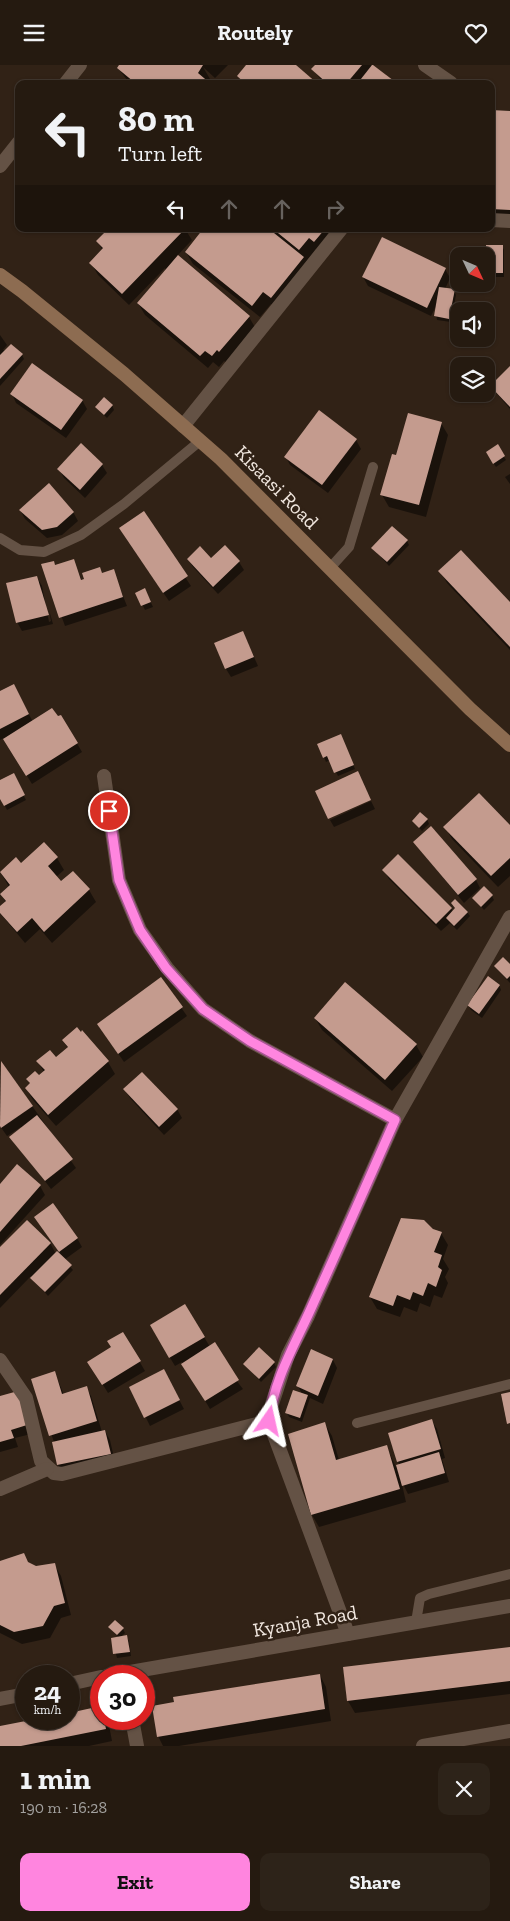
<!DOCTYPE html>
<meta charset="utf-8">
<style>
:root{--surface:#251a10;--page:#2d2319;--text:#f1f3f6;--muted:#a3a19f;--line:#423830;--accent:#ff85df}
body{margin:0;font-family:"Zilla Slab",serif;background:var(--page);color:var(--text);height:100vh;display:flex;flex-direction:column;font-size:19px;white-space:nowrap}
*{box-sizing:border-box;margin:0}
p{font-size:16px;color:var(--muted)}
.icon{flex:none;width:28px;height:28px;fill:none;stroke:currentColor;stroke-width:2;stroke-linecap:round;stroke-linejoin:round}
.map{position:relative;height:1681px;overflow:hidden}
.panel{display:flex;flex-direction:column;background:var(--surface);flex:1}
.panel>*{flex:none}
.banner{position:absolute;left:15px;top:15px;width:480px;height:152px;border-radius:10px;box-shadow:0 1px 4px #0004,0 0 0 1px var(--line);background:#251a10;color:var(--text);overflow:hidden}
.needle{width:32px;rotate:134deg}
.controls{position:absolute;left:450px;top:182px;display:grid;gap:10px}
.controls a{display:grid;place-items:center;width:45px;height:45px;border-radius:10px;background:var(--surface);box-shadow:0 1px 4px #0004,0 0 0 1px var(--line);font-size:25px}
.speed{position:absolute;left:15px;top:1600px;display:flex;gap:10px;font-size:25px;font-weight:700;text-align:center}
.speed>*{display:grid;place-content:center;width:65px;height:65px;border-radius:50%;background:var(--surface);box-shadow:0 1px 4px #0004,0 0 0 1px var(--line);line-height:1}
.speed small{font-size:12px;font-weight:400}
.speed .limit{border:8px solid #d22;background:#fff;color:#111}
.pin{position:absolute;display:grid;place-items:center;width:42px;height:42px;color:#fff;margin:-21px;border:2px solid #fff;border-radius:50%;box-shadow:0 1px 5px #0007}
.me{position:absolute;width:55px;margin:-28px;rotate:11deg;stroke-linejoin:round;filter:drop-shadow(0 0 4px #0008)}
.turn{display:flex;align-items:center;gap:18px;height:105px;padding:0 20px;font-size:22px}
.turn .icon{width:65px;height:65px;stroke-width:2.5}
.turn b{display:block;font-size:35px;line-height:42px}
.lanes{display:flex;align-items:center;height:48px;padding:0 20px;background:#0003;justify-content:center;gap:25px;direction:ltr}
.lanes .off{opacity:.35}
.round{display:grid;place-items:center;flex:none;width:52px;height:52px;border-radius:10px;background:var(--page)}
.headline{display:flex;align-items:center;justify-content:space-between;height:85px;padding:0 20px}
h1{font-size:30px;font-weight:800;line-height:38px}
.action{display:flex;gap:10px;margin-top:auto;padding:10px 20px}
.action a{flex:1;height:58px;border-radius:10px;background:var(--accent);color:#111;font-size:20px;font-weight:800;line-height:58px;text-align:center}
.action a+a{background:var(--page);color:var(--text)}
header{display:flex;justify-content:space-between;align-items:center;height:65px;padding:0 20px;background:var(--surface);font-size:22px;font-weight:800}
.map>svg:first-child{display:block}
</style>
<header><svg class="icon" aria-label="menu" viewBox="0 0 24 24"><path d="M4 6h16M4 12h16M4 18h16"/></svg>Routely<svg class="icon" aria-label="heart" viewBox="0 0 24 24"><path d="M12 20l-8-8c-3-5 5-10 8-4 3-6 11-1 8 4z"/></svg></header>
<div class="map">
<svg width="510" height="1681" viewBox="0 0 510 1681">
<rect width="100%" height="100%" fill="#312216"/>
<g fill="#0007">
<polygon points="120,0 228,0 215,13 203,2 210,14 207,17 209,19 130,19 118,3"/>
<polygon points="316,0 371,0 396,19 324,19 313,4"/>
<polygon points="491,46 510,47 510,159 491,158"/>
<polygon points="110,164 185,164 192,175 177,191 249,252 256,264 227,298 224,296 219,302 213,297 208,303 145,250 138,238 166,205 165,203 129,240 98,210 91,198 103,186 98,177"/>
<polygon points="205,164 341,164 322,188 316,184 306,197 310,205 278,244 271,239 260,252 193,199 186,187"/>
<polygon points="502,181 504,185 504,212 486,212 486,191 473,190 487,190"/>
<polygon points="445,204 450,213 445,224 454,226 456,230 451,257 437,255 435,243 431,251 368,221 363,212"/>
<polygon points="0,270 7,280 3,285 22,290 24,294 0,321"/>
<polygon points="510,303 510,344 491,322"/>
<polygon points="12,329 82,335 87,344 66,373 16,338"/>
<polygon points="112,340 114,345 107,353 96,342"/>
<polygon points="441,358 448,370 426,452 389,442 382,430 397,391"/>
<polygon points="356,375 361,384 328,428 290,400 286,392"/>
<polygon points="497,381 506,395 496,402 487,388"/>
<polygon points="102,400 107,408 85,433 64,413 59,404"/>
<polygon points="510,409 510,419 505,412"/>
<polygon points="20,445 73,447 78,456 62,470 47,473 25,454"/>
<polygon points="143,448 191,521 169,536 125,472"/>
<polygon points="407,476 409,480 389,501 373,483"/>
<polygon points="188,494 239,497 244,505 218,529 193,502"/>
<polygon points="73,495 82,516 113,506 127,541 65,561 43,500 55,501"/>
<polygon points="440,506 510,539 510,585 447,518"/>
<polygon points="37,512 42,521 49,557 51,556 49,545 53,559 22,566 17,557"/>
<polygon points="137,528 147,529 153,542 145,545"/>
<polygon points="243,567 258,601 231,612 226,604"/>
<polygon points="0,628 18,629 33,657 61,651 82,687 32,719 4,673 0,675"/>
<polygon points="343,675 355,704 338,711 330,695 326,697 319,680"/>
<polygon points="13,710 26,735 7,745 0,731 0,717"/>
<polygon points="371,736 375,744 334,762 330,755"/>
<polygon points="427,754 429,759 422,766 413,756"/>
<polygon points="445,762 510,762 510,811 498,822 452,774"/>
<polygon points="414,777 476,815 480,823 464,838"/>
<polygon points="57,793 64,805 56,812 61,818 73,807 89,825 96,837 52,878 40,864 25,878 0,848 0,843 6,838 1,829 9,822 1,808"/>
<polygon points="384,805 451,843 453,847 456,844 452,839 467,847 470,851 457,865 450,858 441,866 389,814"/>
<polygon points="492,831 494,835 484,845 474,833"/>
<polygon points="496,901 510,901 510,918 498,905"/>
<polygon points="161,914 187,951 124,997 99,960"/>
<polygon points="499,920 501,925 482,953 471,945 468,940"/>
<polygon points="315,953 416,980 423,992 392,1026 322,965"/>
<polygon points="82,967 108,997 115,1009 56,1061 33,1035 26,1023 44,1007 38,997 56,994 68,983 63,976"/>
<polygon points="1,997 76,1103 51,1124 11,1072 22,1063 21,1062 7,1071 0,1061"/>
<polygon points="125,1025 177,1044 182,1053 164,1070 130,1033"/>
<polygon points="18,1101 40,1121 45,1130 0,1180 0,1121"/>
<polygon points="35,1152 77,1173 82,1182 64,1195 73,1205 48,1231 31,1211 0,1243 0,1184 50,1178 56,1189 62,1191"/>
<polygon points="432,1165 441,1168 448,1180 443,1194 449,1204 445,1212 448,1218 442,1233 434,1230 430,1242 420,1238 417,1247 404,1242 400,1252 377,1244 370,1232"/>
<polygon points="185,1240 210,1282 243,1324 210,1344 182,1297 175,1301 151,1261"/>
<polygon points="123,1268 145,1306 108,1328 89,1297 112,1283"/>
<polygon points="333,1295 337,1303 323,1339 310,1333 302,1357 289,1352 287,1348 302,1329 298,1321"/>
<polygon points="274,1298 276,1302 261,1317 245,1299"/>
<polygon points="55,1308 64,1330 86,1322 91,1331 102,1367 105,1366 110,1375 115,1397 63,1408 58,1400 54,1377 32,1314"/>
<polygon points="168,1314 184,1344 150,1361 131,1322"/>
<polygon points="17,1327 31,1369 15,1373 18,1382 0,1387 0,1332"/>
<polygon points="432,1356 437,1364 445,1393 442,1394 449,1417 408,1429 401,1415 406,1437 319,1462 312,1450 289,1369 325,1359 332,1371 339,1395 386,1381 396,1402 400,1400 398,1397"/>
<polygon points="0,1497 29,1499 36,1502 54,1499 61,1511 71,1550 61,1553 50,1573 22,1579 0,1568"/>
<polygon points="110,1563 123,1564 125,1568 121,1572 126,1572 129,1576 131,1591 117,1593 112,1574 119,1573"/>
<polygon points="510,1583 510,1629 355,1648 348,1636 345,1603"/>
<polygon points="320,1610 326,1622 331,1656 179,1681 163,1681 158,1671"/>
<polygon points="101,1643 101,1654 108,1655 112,1676 89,1681 0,1681 0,1662 43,1654 69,1654 69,1649"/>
</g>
<g fill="#c49b8e">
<polygon points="119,0 203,0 198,8 211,19 133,19 134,17 117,3"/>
<polygon points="246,0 296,0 318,19 246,19 237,11"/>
<polygon points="315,0 362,0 346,19 328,19 311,4"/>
<polygon points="372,0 373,0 398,19 357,19"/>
<polygon points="491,45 510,46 510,145 491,144"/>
<polygon points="108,164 185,164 122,229 89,198 103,183 96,176"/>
<polygon points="203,164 269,164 304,192 271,233 263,227 252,241 185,187"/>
<polygon points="273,164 325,164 314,177 309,173 299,185"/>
<polygon points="382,172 446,203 427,243 362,212"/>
<polygon points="486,180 503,180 503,208 486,208 486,191 472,191 472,189 486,188"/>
<polygon points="178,190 250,251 219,287 217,285 212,291 205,286 200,291 137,238"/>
<polygon points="439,222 455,224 449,254 434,251"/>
<polygon points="11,279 23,289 0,314 0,290"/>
<polygon points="32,298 83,335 61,365 10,329"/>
<polygon points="510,301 510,342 490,321"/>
<polygon points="104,332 113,340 104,350 95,342"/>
<polygon points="319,345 357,374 322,420 284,392"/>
<polygon points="408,348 442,357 419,440 380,430 392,389 396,390"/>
<polygon points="81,378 103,399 80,425 57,404"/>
<polygon points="498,379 505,391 493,399 486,387"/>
<polygon points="49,418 74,447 57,462 42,465 19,445"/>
<polygon points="144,446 188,511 163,528 119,463"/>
<polygon points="392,461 408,475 387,497 371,483"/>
<polygon points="225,480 240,496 213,522 187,494 200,481 211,493"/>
<polygon points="461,485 510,537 510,582 438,506"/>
<polygon points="74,494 81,515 84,514 82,508 100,502 102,508 114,504 123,532 59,553 41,499 54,496 55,500"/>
<polygon points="37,511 49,550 16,558 6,518"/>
<polygon points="145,523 151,537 141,541 135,528"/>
<polygon points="243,566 254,592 225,604 214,578"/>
<polygon points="14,619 29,649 0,664 0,626"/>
<polygon points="52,643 58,651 61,650 78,678 26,711 3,674"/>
<polygon points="341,669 354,700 334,708 327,691 323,693 317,679"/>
<polygon points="358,706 371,735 328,754 315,726"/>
<polygon points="14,708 25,730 4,741 0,734 0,715"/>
<polygon points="479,728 510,760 510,793 491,811 443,762"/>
<polygon points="420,747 428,754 419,763 412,756"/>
<polygon points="431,761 477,814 458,830 413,777"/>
<polygon points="44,777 58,792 48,801 61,816 73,806 90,824 44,867 32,853 17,867 0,848 0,841 6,836 0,829 10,820 0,807 16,792 21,798"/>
<polygon points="398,789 452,843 436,859 382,805"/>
<polygon points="484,821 493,830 481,842 472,833"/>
<polygon points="455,834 468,847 454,861 446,853 455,843 451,838"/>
<polygon points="503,892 510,899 510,911 507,914 494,901"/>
<polygon points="488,911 500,920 479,949 467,940"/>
<polygon points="161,912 183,942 118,989 97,959"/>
<polygon points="345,917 417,979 385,1015 314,953"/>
<polygon points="77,962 81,967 82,965 109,996 48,1050 25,1023 30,1018 26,1014 35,1006 39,1010 45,1005 36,996 50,985 56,992 68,982 62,975"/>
<polygon points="1,996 33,1041 1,1063 0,1061"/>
<polygon points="142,1007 178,1044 159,1062 123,1024"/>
<polygon points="37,1050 73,1094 45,1116 9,1072"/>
<polygon points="17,1099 41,1120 0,1167 0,1119"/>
<polygon points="53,1138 78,1173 59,1187 34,1152"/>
<polygon points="401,1153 424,1155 433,1164 442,1167 434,1187 442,1190 438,1202 442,1205 436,1222 428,1218 423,1231 413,1227 410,1235 397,1230 393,1241 369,1232"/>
<polygon points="27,1155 51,1178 0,1230 0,1182"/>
<polygon points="57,1186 72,1200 45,1227 30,1213"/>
<polygon points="185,1239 205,1272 169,1293 150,1260"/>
<polygon points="123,1267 141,1296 102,1320 87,1297 111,1282 107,1276"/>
<polygon points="215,1277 239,1315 205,1336 181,1299"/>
<polygon points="259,1282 275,1297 259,1314 243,1299"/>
<polygon points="311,1284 333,1294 318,1331 296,1321"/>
<polygon points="164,1304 180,1335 144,1353 129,1322"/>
<polygon points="55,1306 62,1329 87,1321 97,1356 49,1371 31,1314"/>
<polygon points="293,1325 308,1330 300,1353 285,1348"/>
<polygon points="18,1326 27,1360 11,1365 14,1373 0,1377 0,1331"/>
<polygon points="510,1327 510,1358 507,1359 501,1329"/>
<polygon points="432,1354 441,1384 397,1397 388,1368"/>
<polygon points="325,1357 336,1395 387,1380 400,1424 311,1450 288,1369"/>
<polygon points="105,1365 111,1389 57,1400 52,1377"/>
<polygon points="439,1387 445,1408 402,1421 396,1400"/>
<polygon points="24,1488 28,1497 36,1501 55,1498 65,1538 54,1541 43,1561 14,1567 0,1560 0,1496"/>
<polygon points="115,1555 124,1563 117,1570 108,1562"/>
<polygon points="127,1570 130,1587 113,1589 111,1573"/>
<polygon points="510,1582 510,1616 347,1636 343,1602"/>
<polygon points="320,1609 325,1644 157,1672 152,1641 174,1637 173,1632"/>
<polygon points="101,1641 101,1654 104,1654 106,1664 21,1681 0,1681 0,1661 36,1654 69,1654 69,1648"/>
</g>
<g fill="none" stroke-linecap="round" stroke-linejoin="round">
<g stroke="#645245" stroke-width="10">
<polyline points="0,473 20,485 44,487 81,470 124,439 200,376"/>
<polyline points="330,503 349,482 373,402"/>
<polyline points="357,1358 510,1319"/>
<polyline points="416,1557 420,1533 429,1529 510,1509"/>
</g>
<g stroke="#645245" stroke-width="14">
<polyline points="425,0 451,18"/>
<polyline points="65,19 80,0"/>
<polyline points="0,101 19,77"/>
<polyline points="491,155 510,156"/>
<polyline points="183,361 341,164"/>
<polyline points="104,711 119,815 140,865 167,903 203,944 250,976 395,1055"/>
<polyline points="0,1295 26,1333 41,1396 54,1408 62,1409 269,1356"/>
<polyline points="0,1424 47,1404"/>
<polyline points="348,1569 269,1356 271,1342 288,1290 308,1251 395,1055 510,852"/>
<polyline points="107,1611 510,1541"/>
<polyline points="69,1619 101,1612"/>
<polyline points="0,1634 26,1629"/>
<polyline points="132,1654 137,1681"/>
<polyline points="423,1681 510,1666"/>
</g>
<polyline stroke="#8d6c51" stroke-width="14" points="0,210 22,226 124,309 221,394 470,644 510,680"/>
</g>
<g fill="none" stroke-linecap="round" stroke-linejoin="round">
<g stroke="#a65691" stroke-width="12">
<path id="route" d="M109 746 119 815 140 865 166 903 203 944 250 976 395 1055C368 1116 341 1178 313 1239 296 1278 274 1313 269 1356"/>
</g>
<use href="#route" stroke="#ff85df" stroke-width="9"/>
</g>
<g text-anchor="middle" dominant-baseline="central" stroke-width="5" stroke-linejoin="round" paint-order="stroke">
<g font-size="20" fill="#f1e7df" stroke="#312216">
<text transform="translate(277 422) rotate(45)">Kisaasi Road</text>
<text transform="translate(305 1556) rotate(-10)">Kyanja Road</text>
</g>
</g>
</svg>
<div class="controls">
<a><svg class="needle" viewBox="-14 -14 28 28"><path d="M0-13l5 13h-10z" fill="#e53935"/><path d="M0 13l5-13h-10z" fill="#a3a19f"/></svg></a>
<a><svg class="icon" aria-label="sound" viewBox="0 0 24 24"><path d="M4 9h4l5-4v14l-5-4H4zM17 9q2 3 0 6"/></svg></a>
<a><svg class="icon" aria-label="layers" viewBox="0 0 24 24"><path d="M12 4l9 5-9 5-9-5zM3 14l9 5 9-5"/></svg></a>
</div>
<div class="speed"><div>24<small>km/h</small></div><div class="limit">30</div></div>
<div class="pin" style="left:109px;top:746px;background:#d93025"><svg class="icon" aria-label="arrive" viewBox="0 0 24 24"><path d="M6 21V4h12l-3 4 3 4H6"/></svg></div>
<svg class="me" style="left:269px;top:1356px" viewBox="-20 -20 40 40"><path d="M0-17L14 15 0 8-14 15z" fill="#ff85df" stroke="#fff" stroke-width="4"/></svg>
<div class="banner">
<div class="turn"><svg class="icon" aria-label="left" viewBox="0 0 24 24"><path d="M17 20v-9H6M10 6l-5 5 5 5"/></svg><div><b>80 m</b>Turn left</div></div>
<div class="lanes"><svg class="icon" aria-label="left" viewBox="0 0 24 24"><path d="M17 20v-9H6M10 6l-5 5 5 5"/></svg><svg class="icon off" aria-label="ahead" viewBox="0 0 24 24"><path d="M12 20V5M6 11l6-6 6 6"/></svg><svg class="icon off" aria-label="ahead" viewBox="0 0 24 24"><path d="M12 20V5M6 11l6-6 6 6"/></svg><svg class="icon off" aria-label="right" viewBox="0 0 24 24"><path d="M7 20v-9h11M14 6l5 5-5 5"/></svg></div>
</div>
</div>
<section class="panel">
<div class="headline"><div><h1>1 min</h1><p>190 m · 16:28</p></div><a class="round"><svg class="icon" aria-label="close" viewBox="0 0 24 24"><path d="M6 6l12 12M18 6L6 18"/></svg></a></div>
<div class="action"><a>Exit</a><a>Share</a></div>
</section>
